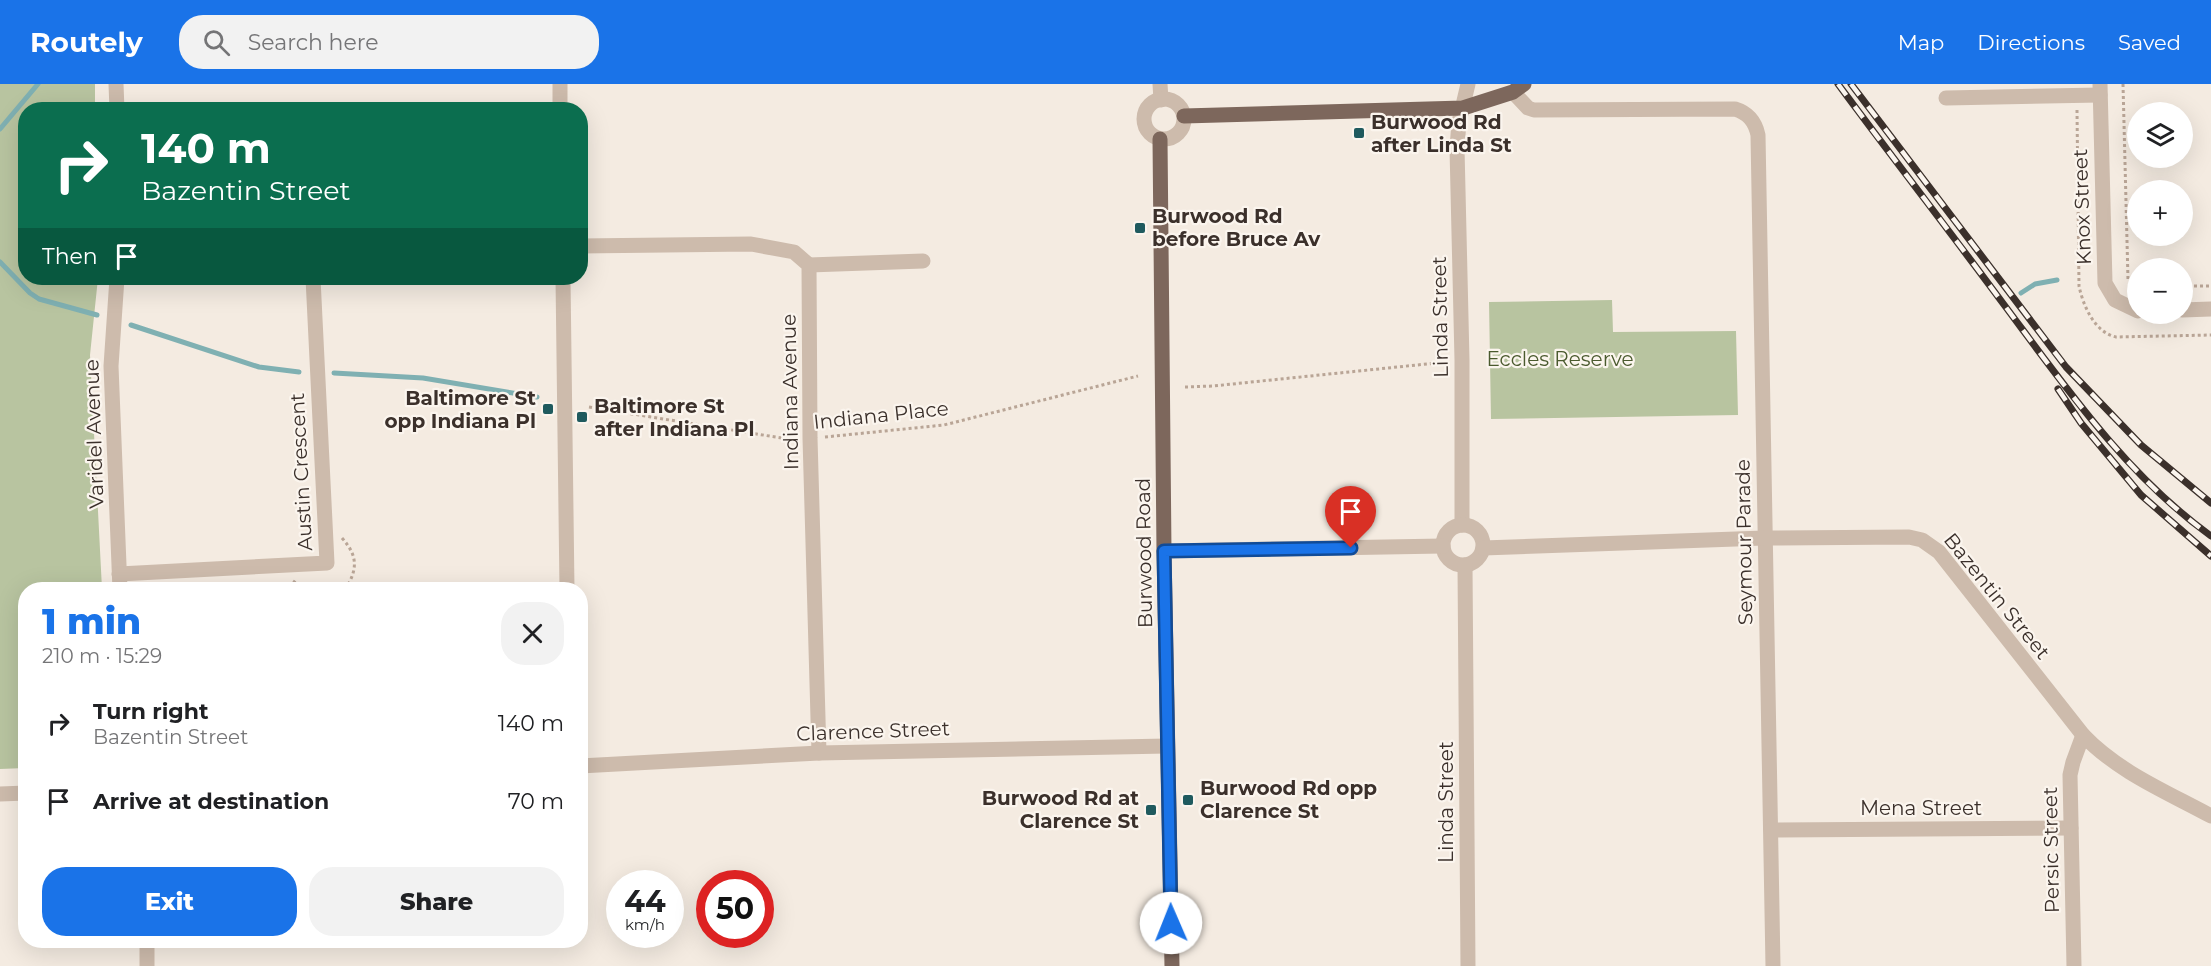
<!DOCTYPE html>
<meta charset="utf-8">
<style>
:root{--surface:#fff;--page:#f2f2f2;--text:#202124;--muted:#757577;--accent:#1a73e8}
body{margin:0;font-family:Montserrat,sans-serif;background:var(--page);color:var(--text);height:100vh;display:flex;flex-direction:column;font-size:22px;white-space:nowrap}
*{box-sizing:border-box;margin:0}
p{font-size:20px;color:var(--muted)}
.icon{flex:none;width:33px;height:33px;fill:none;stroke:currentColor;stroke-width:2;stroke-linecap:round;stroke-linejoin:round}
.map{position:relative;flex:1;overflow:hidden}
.side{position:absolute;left:18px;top:498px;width:570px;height:366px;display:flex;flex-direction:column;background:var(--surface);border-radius:24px;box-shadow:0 6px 24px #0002}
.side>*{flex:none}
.guide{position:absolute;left:18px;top:18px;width:570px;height:183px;border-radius:24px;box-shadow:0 6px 24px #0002;background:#0b6e4f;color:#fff;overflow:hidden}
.fabs{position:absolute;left:2127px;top:18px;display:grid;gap:12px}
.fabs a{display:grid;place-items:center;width:66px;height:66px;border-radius:50%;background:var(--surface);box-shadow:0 6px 24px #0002;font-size:30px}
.speed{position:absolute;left:606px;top:786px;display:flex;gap:12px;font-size:30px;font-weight:700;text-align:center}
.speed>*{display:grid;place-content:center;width:78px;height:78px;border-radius:50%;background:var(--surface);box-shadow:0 6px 24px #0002;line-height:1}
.speed small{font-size:15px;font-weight:400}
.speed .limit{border:9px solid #d22;background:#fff;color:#111}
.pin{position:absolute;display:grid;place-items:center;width:51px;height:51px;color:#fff;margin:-62px -26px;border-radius:50% 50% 50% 0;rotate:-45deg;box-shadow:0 0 6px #0007}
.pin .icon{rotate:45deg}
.me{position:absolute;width:66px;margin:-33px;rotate:359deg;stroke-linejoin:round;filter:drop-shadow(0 0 4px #0008)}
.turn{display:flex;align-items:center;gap:21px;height:126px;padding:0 24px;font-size:27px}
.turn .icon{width:78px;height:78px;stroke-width:2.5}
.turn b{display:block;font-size:42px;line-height:51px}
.then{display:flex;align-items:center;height:57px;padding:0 24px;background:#0003;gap:12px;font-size:22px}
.round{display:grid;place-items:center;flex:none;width:63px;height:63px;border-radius:24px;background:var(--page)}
.headline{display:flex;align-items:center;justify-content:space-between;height:102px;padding:0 24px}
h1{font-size:36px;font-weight:800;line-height:45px;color:var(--accent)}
.primary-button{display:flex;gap:12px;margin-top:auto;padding:12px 24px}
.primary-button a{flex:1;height:69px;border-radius:24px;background:var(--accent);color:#fff;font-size:24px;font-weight:800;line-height:69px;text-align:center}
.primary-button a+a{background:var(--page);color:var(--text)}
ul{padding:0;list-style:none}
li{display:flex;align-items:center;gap:18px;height:78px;padding:0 24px}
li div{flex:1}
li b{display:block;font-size:22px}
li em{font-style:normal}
header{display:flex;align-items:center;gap:36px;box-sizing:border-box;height:84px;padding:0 30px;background:var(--accent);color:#fff}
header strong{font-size:28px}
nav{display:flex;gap:33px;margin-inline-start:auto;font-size:21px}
.search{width:420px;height:54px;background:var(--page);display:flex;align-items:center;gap:15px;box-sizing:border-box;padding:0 21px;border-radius:24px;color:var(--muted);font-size:22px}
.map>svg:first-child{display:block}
</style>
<header>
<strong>Routely</strong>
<div class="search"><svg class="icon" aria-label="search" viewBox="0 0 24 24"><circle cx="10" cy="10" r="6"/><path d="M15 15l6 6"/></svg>Search here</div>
<nav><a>Map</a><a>Directions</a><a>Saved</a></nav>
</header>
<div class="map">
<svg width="2211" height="882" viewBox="0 0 2211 882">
<rect width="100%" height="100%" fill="#f4ebe1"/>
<g fill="#b8c4a0">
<polygon points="0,0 95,0 95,25 26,26 26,194 98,194 90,271 102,505 26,506 25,684 0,685"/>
<polygon points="1612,216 1613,248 1736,247 1738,331 1491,335 1489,218"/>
</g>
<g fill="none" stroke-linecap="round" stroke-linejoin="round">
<g stroke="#7fb0b2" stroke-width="5">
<polyline points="0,45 38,0"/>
<polyline points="0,178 30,209 39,215 97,231"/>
<polyline points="2021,209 2035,200 2057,196"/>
<polyline points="131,241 259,283 299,288"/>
<polyline points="334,289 423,294 537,313"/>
</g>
<g stroke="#b9a596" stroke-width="3" stroke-dasharray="3 3" stroke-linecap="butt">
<polyline points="2123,0 2128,196 2138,203"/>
<path d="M2077 26 2079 202C2083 221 2094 248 2116 253L2211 251"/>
<polyline points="2182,202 2211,202"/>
<polyline points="1185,303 1213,302 1446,278"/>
<polyline points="589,323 794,356"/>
<polyline points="825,353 944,341 1138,292"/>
<path d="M342 454C358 472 358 485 345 506"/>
<polyline points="293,497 306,506"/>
</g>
<g stroke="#cdbbac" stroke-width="15">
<polyline points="116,0 117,26"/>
<polyline points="560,0 560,26"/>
<polyline points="1160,0 1161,16"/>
<polyline points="2100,0 2105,199 2115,216 2138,227"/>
<path d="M1513 8 1528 24 1534 26 1735 25C1748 29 1755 37 1758 51L1773 882"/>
<polyline points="1946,14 2100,11"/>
<circle cx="1164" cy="35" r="20"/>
<polyline points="580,162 751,160 794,168 809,181 810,354 819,669"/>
<polyline points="809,181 923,177"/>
<polyline points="117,194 111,282 120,506"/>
<polyline points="563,194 567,506"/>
<polyline points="2182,226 2211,225"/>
<polyline points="1462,441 1462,276 1457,64 1459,38 1468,0"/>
<circle cx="1463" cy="461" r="20"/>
<path d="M1483 464 1764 454 1909 453 1922 456 1939 468 2083 651C2118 688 2167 708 2211 732"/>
<polyline points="1164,467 1443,462"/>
<polyline points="1465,481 1468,882"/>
<polyline points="119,490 327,479 313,194"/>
<polyline points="580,682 819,669 1167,662"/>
<polyline points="0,710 26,709"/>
<polyline points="1771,746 2071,744"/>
<polyline points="147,856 147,882"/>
<polyline points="2074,882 2070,691 2073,678 2083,651"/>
</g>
<g stroke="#7d675c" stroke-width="15">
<polyline points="1184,32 1463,24 1513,8 1524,0"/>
<polyline points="1160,55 1164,467 1172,882"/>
</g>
<g stroke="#3b302b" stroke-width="7">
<g id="rail">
<path d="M1838 0C1892 73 1948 145 2002 218 2065 302 2125 390 2211 452"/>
<polyline points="1851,0 2066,283 2141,361 2211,419"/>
<polyline points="2058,305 2081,339 2141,411 2211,472"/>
</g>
</g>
<use href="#rail" stroke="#fbf5ee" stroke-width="4.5" stroke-dasharray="14" stroke-linecap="butt"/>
</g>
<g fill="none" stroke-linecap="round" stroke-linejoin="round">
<g stroke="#114b97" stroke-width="15">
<polyline id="route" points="1171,839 1164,467 1351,464"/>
</g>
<use href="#route" stroke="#1a73e8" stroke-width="10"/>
</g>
<g fill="#1f5a5e" stroke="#fbf5ee" stroke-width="2">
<rect x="1353" y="43" width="12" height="12" rx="3"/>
<rect x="1134" y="138" width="12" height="12" rx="3"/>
<rect x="542" y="319" width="12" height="12" rx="3"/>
<rect x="576" y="327" width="12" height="12" rx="3"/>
<rect x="1182" y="710" width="12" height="12" rx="3"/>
<rect x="1145" y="720" width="12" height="12" rx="3"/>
</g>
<g text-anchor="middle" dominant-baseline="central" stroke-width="4.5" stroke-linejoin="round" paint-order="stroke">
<g font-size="20" font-weight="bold" fill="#3b302b" stroke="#fbf5ee" text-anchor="start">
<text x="1371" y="38">Burwood Rd<tspan x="1371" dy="23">after Linda St</tspan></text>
<text x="1152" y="132">Burwood Rd<tspan x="1152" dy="23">before Bruce Av</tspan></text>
<text x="536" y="314" text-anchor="end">Baltimore St<tspan x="536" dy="23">opp Indiana Pl</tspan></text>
<text x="594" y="322">Baltimore St<tspan x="594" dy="23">after Indiana Pl</tspan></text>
<text x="1200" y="704">Burwood Rd opp<tspan x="1200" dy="23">Clarence St</tspan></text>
<text x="1139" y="714" text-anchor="end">Burwood Rd at<tspan x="1139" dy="23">Clarence St</tspan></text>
</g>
<g font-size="20" fill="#3b302b" stroke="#fbf5ee">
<text transform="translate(2082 123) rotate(-92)">Knox Street</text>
<text transform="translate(1440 233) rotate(-91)">Linda Street</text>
<text transform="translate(790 308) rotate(-91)">Indiana Avenue</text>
<text transform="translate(881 331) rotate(-6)">Indiana Place</text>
<text transform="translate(94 350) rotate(-92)">Varidel Avenue</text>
<text transform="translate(301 388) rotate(-93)">Austin Crescent</text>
<text transform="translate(1744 458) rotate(-91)">Seymour Parade</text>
<text transform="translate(1144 469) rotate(-91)">Burwood Road</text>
<text transform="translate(1997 512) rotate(51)">Bazentin Street</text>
<text transform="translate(873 647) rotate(-2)">Clarence Street</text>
<text transform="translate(1446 718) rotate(-90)">Linda Street</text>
<text x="1921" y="724">Mena Street</text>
<text transform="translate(2051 766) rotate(-91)">Persic Street</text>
</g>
<g font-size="20" fill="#4a5a2e" stroke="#fbf5ee">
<text x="1560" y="275">Eccles Reserve</text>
</g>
</g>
</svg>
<div class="fabs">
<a><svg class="icon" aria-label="layers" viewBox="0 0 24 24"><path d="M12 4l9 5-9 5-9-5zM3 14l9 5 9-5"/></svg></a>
<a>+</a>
<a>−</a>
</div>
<div class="speed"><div>44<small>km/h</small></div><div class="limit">50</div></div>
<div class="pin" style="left:1351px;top:464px;background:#d93025"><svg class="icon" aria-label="arrive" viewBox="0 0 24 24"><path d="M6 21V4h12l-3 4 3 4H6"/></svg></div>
<svg class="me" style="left:1171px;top:839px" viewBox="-20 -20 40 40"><circle r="19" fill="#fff"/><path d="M0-13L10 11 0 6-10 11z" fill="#1a73e8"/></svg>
<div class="guide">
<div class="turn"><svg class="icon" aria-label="right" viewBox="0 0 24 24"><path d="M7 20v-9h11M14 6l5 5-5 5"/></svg><div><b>140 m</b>Bazentin Street</div></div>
<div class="then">Then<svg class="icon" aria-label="arrive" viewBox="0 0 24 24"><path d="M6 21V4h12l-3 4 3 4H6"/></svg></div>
</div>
<section class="side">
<div class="headline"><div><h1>1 min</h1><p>210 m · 15:29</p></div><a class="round"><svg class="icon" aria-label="close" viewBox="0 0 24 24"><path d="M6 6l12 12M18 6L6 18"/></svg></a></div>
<ul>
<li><svg class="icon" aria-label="right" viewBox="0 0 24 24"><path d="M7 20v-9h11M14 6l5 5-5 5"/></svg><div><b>Turn right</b><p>Bazentin Street</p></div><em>140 m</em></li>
<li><svg class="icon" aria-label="arrive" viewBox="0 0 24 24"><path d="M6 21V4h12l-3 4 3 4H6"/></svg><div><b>Arrive at destination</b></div><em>70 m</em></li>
</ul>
<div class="primary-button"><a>Exit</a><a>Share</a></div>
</section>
</div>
